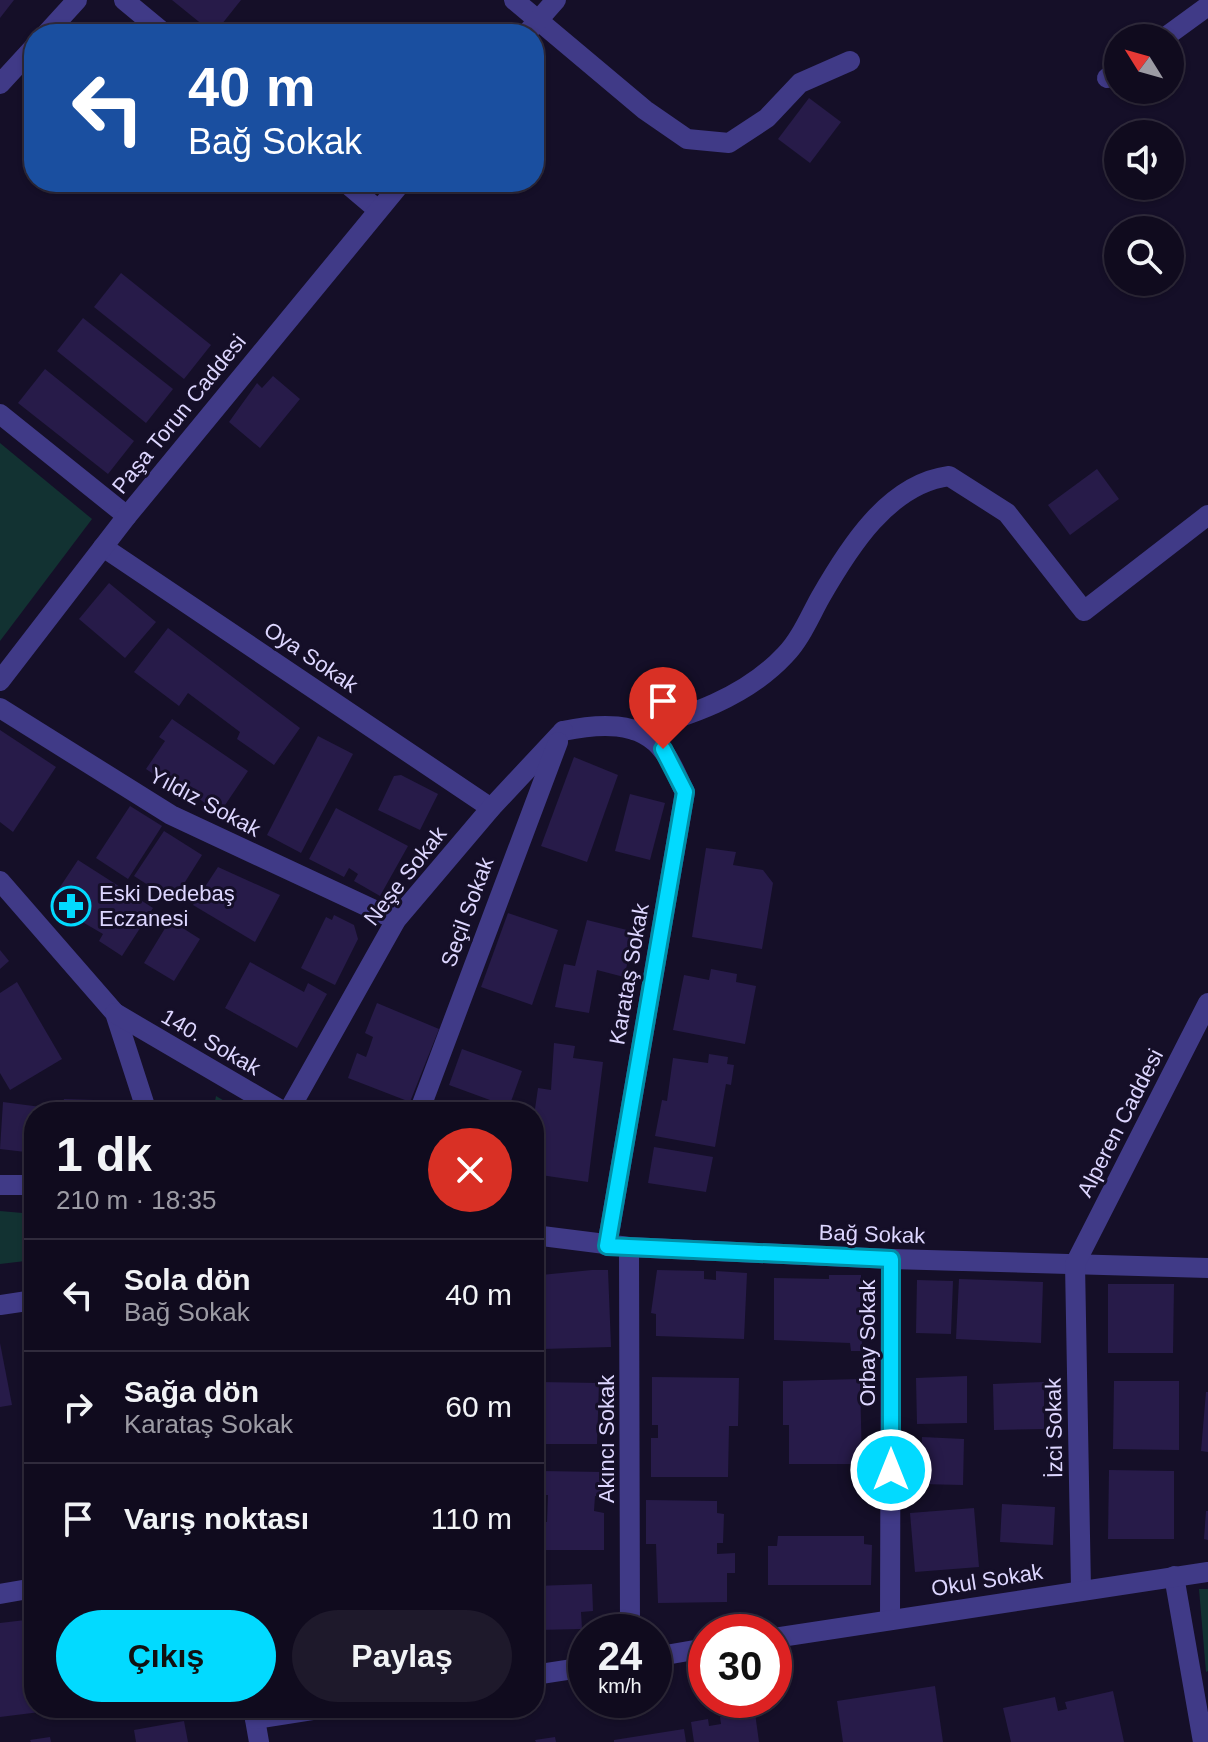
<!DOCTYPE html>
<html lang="tr">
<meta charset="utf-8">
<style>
:root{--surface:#100b1e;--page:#1e192b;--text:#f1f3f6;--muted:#9c9ba4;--line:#302b3c;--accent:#02daff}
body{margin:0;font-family:Helvetica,sans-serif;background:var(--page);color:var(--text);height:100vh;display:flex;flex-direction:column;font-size:30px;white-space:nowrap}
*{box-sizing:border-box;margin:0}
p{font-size:26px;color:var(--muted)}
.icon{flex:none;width:44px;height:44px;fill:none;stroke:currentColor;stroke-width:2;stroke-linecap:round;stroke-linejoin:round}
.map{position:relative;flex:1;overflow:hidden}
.drawer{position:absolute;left:24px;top:1102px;width:520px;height:616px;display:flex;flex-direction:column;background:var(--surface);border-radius:32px;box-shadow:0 2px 6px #0004,0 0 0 2px var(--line)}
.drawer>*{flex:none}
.top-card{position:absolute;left:24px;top:24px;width:520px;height:168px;border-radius:32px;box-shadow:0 2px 6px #0004,0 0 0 2px var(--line);background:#1a4fa0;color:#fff;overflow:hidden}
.needle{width:52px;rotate:307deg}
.tools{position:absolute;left:1104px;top:24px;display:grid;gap:16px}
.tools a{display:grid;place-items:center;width:80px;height:80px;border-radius:50%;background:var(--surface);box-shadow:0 2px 6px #0004,0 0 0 2px var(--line);font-size:40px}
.speed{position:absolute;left:568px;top:1614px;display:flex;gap:16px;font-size:40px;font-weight:700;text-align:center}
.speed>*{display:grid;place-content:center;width:104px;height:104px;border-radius:50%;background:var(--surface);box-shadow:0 2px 6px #0004,0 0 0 2px var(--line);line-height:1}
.speed small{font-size:20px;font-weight:400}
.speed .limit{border:12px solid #d22;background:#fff;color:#111}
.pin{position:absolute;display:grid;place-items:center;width:68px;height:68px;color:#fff;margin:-82px -34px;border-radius:50% 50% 50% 0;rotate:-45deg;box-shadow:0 0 8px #0007}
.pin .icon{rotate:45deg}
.me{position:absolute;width:88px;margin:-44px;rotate:0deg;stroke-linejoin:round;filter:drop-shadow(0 0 6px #0008)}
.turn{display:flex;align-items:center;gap:28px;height:168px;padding:0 32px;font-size:36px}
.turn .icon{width:104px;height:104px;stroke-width:2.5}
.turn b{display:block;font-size:56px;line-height:68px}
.round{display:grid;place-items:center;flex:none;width:84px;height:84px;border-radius:42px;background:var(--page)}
.headline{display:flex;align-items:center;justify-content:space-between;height:136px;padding:0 32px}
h1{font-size:48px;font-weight:700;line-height:60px}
.cta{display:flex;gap:16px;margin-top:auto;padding:16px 32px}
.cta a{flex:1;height:92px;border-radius:48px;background:var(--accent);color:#111;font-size:32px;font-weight:700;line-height:92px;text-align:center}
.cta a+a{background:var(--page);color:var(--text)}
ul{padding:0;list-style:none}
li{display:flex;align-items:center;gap:24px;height:112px;padding:0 32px;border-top:2px solid var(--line)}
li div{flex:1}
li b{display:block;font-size:30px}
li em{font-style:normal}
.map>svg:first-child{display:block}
</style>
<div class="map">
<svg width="1208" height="1742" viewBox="0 0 1208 1742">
<rect width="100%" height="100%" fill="#150f28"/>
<g fill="#123232">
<polygon points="0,443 92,519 0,641"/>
<polygon points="216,1096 243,1112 213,1112"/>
<polygon points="0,1211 34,1214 34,1260 0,1264"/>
<polygon points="1199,1589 1208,1589 1208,1671 1206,1672"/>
</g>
<g fill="#271b49">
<polygon points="0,0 14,0 0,18"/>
<polygon points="172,0 241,0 214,34"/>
<polygon points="809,98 841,122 810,163 778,139"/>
<polygon points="121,273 211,345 184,379 94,307"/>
<polygon points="83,318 173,389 146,423 57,351"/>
<polygon points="45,369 134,441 108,474 18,403"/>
<polygon points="273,376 300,399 260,448 229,422 257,383 262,388"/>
<polygon points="1097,469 1119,499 1070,535 1048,505"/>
<polygon points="109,583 156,622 125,658 79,619"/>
<polygon points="168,628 300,728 274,765 237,739 240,732 188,693 179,706 134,672"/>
<polygon points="172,719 248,771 219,814 188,790 185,795 146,769 165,741 159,737"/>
<polygon points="0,730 56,767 13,832 0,822"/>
<polygon points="318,736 353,754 301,853 267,835"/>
<polygon points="574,757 618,775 587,862 541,846"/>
<polygon points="401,775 438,794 420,830 378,810 394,776"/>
<polygon points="630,794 665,803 650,860 615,851"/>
<polygon points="130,806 162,826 128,879 96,858"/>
<polygon points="336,808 408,846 380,896 354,881 358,874 349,868 344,877 309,859"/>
<polygon points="164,831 202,855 173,901 134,876"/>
<polygon points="706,848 736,852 733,865 763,870 773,883 762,949 692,937"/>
<polygon points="78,860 153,908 122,956 99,941 103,934 67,913 71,907 54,896"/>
<polygon points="218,867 280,895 255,942 193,905"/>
<polygon points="508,913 558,930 532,1005 481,987"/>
<polygon points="334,915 354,925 358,939 335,985 301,968 326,917 332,920"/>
<polygon points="170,920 200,939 174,981 144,963"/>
<polygon points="587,920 635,932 624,977 597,970 589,1013 555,1007 564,964 575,966"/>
<polygon points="0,950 9,961 0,969"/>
<polygon points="250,962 304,992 308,983 327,994 297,1048 225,1008"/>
<polygon points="711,969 737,974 736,982 756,986 745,1044 673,1030 684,975 709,980"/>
<polygon points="17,982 62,1059 10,1090 0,1073 0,993"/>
<polygon points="377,1003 439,1029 410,1102 348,1078 357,1053 366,1057 370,1046 373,1037 365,1033"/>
<polygon points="554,1043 575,1046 573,1058 603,1062 588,1182 534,1174 534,1116 538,1088 551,1090"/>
<polygon points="462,1049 522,1071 509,1107 449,1085"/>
<polygon points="709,1054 728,1057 727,1064 734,1065 731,1085 726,1084 715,1147 655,1136 662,1100 667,1101 673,1058 708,1063"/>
<polygon points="64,1099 94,1100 94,1112 53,1112 54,1103 63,1103"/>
<polygon points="3,1102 41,1107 41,1112 34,1112 34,1153 0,1149"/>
<polygon points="654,1147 713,1157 706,1192 648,1183"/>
<polygon points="592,1270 608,1270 611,1347 543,1349 541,1275"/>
<polygon points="657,1270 704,1271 704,1279 716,1280 716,1271 747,1273 744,1339 656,1336 656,1314 651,1313"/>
<polygon points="829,1275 861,1275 862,1351 851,1351 850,1343 774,1340 774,1278 829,1279"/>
<polygon points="959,1279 1043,1282 1041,1343 956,1339"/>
<polygon points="917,1280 953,1281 951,1334 916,1333"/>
<polygon points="1108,1284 1174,1284 1173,1353 1108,1353"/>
<polygon points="0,1343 12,1405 0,1407"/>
<polygon points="967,1376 967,1423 917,1424 916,1378"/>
<polygon points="652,1377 739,1378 738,1426 729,1426 728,1477 651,1477 651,1438 658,1438 658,1425 652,1425"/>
<polygon points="860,1379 862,1464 789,1464 789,1425 783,1425 783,1381"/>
<polygon points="1114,1381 1179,1381 1179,1450 1113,1449"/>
<polygon points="539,1382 599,1383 597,1444 539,1444 543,1404 539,1404"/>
<polygon points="1044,1382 1044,1429 994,1430 993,1384"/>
<polygon points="1206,1392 1208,1392 1208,1452 1201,1451"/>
<polygon points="922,1437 964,1439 963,1485 920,1484"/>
<polygon points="1109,1470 1174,1471 1174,1539 1108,1539"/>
<polygon points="541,1471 603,1472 602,1496 595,1496 594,1511 604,1513 604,1550 540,1550 540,1522 547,1522 548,1495 540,1495"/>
<polygon points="646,1500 717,1501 717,1513 724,1514 723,1543 717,1543 717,1554 735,1553 735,1573 727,1573 727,1602 658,1603 656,1544 646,1544"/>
<polygon points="1002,1504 1055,1507 1053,1545 1000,1542"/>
<polygon points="974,1508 979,1567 915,1572 910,1513"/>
<polygon points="1206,1511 1208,1511 1208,1540 1204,1539"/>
<polygon points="778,1536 864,1536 864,1544 872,1545 871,1585 768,1585 768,1546 777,1546"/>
<polygon points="592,1584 593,1611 581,1612 582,1629 536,1630 535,1586"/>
<polygon points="34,1619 34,1708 40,1708 40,1712 0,1717 0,1623"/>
<polygon points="935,1686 943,1742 843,1742 837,1701"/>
<polygon points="1113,1691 1124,1742 1011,1742 1003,1708 1055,1697 1058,1711 1067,1709 1065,1702"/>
<polygon points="755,1713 759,1742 694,1742 691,1722 708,1719 709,1726 721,1724 720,1717"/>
<polygon points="184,1721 188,1742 136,1742 134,1730"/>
<polygon points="684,1729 686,1742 614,1742 614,1740"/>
<polygon points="50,1737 51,1742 31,1742 30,1740"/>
<polygon points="555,1737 556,1742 536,1742 535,1740"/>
</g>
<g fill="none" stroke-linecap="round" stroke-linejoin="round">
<g stroke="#403a87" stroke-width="20">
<polyline points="124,0 165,34"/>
<polyline points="514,0 645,110 687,139 729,143 767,118 800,83 850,61"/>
<polyline points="46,34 77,0"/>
<polyline points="526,34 556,0"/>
<polyline points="1164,38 1208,6"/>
<polyline points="1107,78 1118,71"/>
<polyline points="0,84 34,47"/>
<polyline points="345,182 378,210"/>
<polyline points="0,414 127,516"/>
<polyline points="103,547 491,808"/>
<polyline points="0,681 127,516 402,182"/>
<polyline points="0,708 171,815 396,920"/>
<path d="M634 730C688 717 746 697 785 655 800 640 810 616 820 598 848 549 888 484 949 476L1007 513 1084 611 1208 515"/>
<path d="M563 731C596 724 641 719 664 752 673 764 678 779 685 792L607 1246"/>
<polyline points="0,881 115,1013 147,1112"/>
<polyline points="115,1013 284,1112"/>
<polyline points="288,1112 396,920 491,808 563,731"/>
<polyline points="419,1112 558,742"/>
<polyline points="0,1185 34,1185"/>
<polyline points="534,1235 629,1247 891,1259 1208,1268"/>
<polyline points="629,1247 630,1632"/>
<polyline points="0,1305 34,1300"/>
<polyline points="1174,1576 1203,1742"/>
<polyline points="1081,1590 1075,1264 1208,1003"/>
<polyline points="0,1594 34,1588"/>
<polyline points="890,1620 891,1259"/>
<polyline points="774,1638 1208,1572"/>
<polyline points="654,1657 706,1648"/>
<polyline points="534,1675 586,1667"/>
<polyline points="253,1708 259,1742"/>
<polyline points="255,1719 325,1708"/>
</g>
</g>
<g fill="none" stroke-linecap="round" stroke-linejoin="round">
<g stroke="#018ea6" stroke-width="20">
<polyline id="route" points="663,749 685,792 607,1246 891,1259 891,1470"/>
</g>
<use href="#route" stroke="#02daff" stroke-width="14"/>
</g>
<defs>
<g id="pharmacy-ring" transform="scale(2)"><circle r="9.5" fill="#150f28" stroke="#02daff" stroke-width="1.5"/><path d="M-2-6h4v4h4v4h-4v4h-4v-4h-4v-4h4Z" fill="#02daff"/></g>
</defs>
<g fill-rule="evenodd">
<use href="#pharmacy-ring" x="71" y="906"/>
</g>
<g text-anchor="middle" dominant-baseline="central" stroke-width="6" stroke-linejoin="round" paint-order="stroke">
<g font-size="22" fill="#ddd6ff" stroke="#150f28">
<text transform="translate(179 414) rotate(-51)">Paşa Torun Caddesi</text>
<text transform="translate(311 657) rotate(34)">Oya Sokak</text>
<text transform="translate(205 802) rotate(28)">Yıldız Sokak</text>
<text transform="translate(405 876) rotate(-52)">Neşe Sokak</text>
<text transform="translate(467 912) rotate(-70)">Seçil Sokak</text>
<text transform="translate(629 974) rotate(-80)">Karataş Sokak</text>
<text transform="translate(211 1042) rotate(30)">140. Sokak</text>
<text transform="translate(1120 1123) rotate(-63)">Alperen Caddesi</text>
<text transform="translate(872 1234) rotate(2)">Bağ Sokak</text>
<text transform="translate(867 1343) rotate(-90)">Orbay Sokak</text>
<text transform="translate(1054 1428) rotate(-91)">İzci Sokak</text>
<text transform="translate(606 1439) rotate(-90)">Akıncı Sokak</text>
<text transform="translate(987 1580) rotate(-9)">Okul Sokak</text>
</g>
<g font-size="22" fill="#ddd6ff" stroke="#150f28" text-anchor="start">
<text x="99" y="893">Eski Dedebaş<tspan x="99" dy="25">Eczanesi</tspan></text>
</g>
</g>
</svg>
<div class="tools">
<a><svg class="needle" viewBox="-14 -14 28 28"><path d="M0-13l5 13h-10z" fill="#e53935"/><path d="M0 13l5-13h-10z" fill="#9c9ba4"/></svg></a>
<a><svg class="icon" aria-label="sound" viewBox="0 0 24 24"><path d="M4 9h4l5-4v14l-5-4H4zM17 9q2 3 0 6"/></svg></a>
<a><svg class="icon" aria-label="search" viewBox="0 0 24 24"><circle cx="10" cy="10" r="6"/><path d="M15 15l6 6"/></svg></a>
</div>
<div class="speed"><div>24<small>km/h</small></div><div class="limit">30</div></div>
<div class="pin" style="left:663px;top:749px;background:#d93025"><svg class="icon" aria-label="arrive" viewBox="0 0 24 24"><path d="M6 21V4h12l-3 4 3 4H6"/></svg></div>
<svg class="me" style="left:891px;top:1470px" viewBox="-20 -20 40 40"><circle r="17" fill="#02daff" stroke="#fff" stroke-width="3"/><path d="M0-11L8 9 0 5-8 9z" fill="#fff"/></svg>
<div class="top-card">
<div class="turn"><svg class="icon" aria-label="left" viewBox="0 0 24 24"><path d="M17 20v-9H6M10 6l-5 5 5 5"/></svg><div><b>40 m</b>Bağ Sokak</div></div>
</div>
<section class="drawer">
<div class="headline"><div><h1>1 dk</h1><p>210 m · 18:35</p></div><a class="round" style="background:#d93025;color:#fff"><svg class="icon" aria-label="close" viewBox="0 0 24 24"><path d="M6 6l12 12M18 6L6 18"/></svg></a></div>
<ul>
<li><svg class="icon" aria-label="left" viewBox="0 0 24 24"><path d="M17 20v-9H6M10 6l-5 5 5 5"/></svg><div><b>Sola dön</b><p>Bağ Sokak</p></div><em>40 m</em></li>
<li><svg class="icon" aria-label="right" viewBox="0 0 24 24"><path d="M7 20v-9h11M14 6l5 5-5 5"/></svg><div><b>Sağa dön</b><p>Karataş Sokak</p></div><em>60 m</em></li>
<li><svg class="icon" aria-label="arrive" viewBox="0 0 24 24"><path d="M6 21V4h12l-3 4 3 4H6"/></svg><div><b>Varış noktası</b></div><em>110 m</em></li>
</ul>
<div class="cta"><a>Çıkış</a><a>Paylaş</a></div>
</section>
</div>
